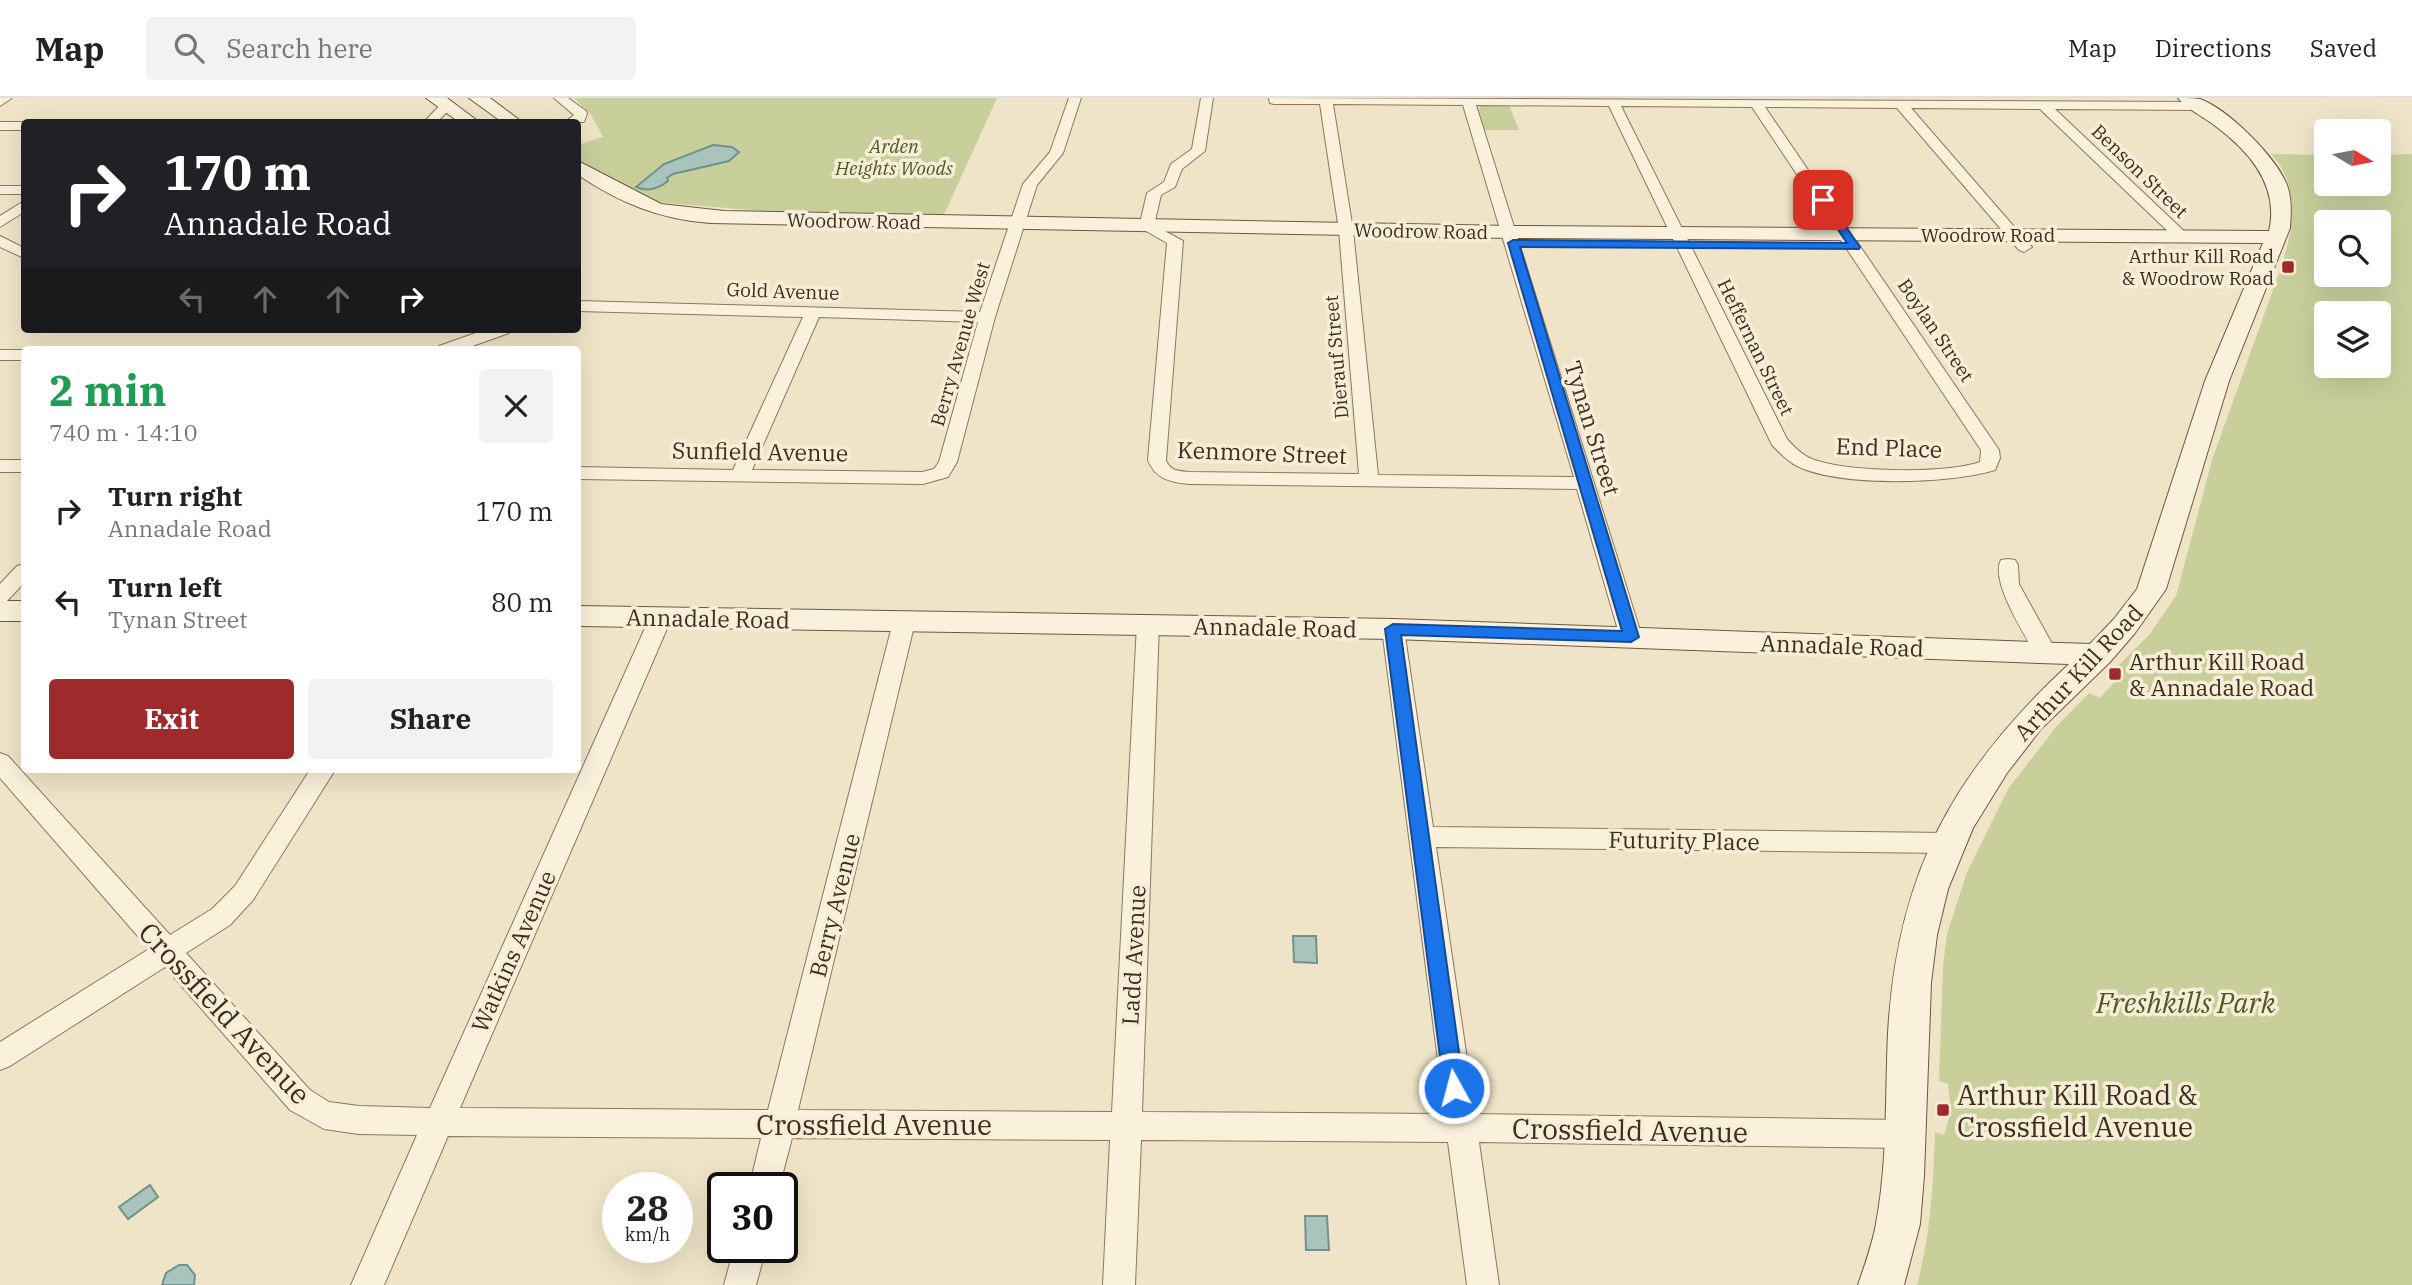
<!DOCTYPE html>
<meta charset="utf-8">
<style>
:root{--surface:#fff;--page:#f2f2f2;--text:#222;--muted:#767676;--line:#e0e0e0;--accent:#9e2a2b}
body{margin:0;font-family:"IBM Plex Serif",serif;background:var(--page);color:var(--text);height:100vh;display:flex;flex-direction:column;font-size:26px;white-space:nowrap}
*{box-sizing:border-box;margin:0}
p{font-size:23px;color:var(--muted)}
.icon{flex:none;width:38px;height:38px;fill:none;stroke:currentColor;stroke-width:2;stroke-linecap:round;stroke-linejoin:round}
.map{position:relative;flex:1;overflow:hidden}
.panel{position:absolute;left:21px;top:248px;width:560px;height:427px;display:flex;flex-direction:column;background:var(--surface);border-radius:7px;box-shadow:0 7px 28px #0002}
.panel>*{flex:none}
.top-card{position:absolute;left:21px;top:21px;width:560px;height:214px;border-radius:7px;box-shadow:0 7px 28px #0002;background:#202124;color:#fff;overflow:hidden}
.needle{width:46px;rotate:100deg}
.tools{position:absolute;left:2314px;top:21px;display:grid;gap:14px}
.tools a{display:grid;place-items:center;width:77px;height:77px;border-radius:7px;background:var(--surface);box-shadow:0 7px 28px #0002;font-size:35px}
.speed{position:absolute;left:602px;top:1074px;display:flex;gap:14px;font-size:35px;font-weight:700;text-align:center}
.speed>*{display:grid;place-content:center;width:91px;height:91px;border-radius:50%;background:var(--surface);box-shadow:0 7px 28px #0002;line-height:1}
.speed small{font-size:18px;font-weight:400}
.speed .limit{border:4px solid #111;border-radius:10px;background:#fff;color:#111}
.pin{position:absolute;display:grid;place-items:center;width:60px;height:60px;color:#fff;margin:-30px;border-radius:14px;box-shadow:0 4px 10px #0006}
.me{position:absolute;width:77px;margin:-38px;rotate:353deg;stroke-linejoin:round;filter:drop-shadow(0 0 5px #0008)}
.turn{display:flex;align-items:center;gap:24px;height:147px;padding:0 28px;font-size:32px}
.turn .icon{width:91px;height:91px;stroke-width:2.5}
.turn b{display:block;font-size:49px;line-height:60px}
.lanes{display:flex;align-items:center;height:66px;padding:0 28px;background:#0003;justify-content:center;gap:35px;direction:ltr}
.lanes .off{opacity:.35}
.round{display:grid;place-items:center;flex:none;width:74px;height:74px;border-radius:7px;background:var(--page)}
.overview{display:flex;align-items:center;justify-content:space-between;height:119px;padding:0 28px}
h1{font-size:42px;font-weight:800;line-height:52px;color:#1e9e55}
.action{display:flex;gap:14px;margin-top:auto;padding:14px 28px}
.action a{flex:1;height:80px;border-radius:7px;background:var(--accent);color:#fff;font-size:28px;font-weight:800;line-height:80px;text-align:center}
.action a+a{background:var(--page);color:var(--text)}
ul{padding:0;list-style:none}
li{display:flex;align-items:center;gap:21px;height:91px;padding:0 28px}
li div{flex:1}
li b{display:block;font-size:26px}
li em{font-style:normal}
header{display:flex;align-items:center;gap:42px;box-sizing:border-box;height:98px;padding:0 35px;background:var(--surface);border-bottom:2px solid var(--line)}
header strong{font-size:33px}
nav{display:flex;gap:38px;margin-inline-start:auto;font-size:24px}
.search{width:490px;height:63px;background:var(--page);display:flex;align-items:center;gap:18px;box-sizing:border-box;padding:0 24px;border-radius:7px;color:var(--muted);font-size:26px}
.map>svg:first-child{display:block}
</style>
<header>
<strong>Map</strong>
<div class="search"><svg class="icon" aria-label="search" viewBox="0 0 24 24"><circle cx="10" cy="10" r="6"/><path d="M15 15l6 6"/></svg>Search here</div>
<nav><a>Map</a><a>Directions</a><a>Saved</a></nav>
</header>
<div class="map">
<svg width="2412" height="1187" viewBox="0 0 2412 1187">
<rect width="100%" height="100%" fill="#f0e4c8"/>
<g fill="#c9cf9b" fill-rule="evenodd">
<polygon points="574,0 997,0 943,119 763,113 652,104 619,89 578,62 578,47 603,39 591,17"/>
<polygon points="1482,7 1509,7 1519,32 1484,32 1478,12"/>
<path d="M2271 56 2326 57V86H2378V57L2412 56V1187H1917C1931 1136 1933 1086 1935 1034L1944 1037 1951 1013 1948 986 1939 983 1943 868 1947 836 1967 774 2008 691 2056 629 2089 595 2100 600 2118 580 2115 571 2149 537 2176 498 2212 362 2279 175 2287 177 2290 167 2282 165C2295 129 2299 85 2271 56ZM2326 124H2378V177H2326ZM2326 215H2378V268H2326Z"/>
</g>
<g fill="#a9c4bc" stroke="#6f938a" stroke-width="2">
<path d="M713 47 732 49 739 54 729 63 673 76 667 80 668 83C658 91 647 94 636 89L664 66Z"/>
<polygon points="1293,838 1316,838 1317,865 1294,864"/>
<polygon points="150,1087 158,1099 128,1121 119,1109"/>
<polygon points="1305,1118 1327,1118 1329,1152 1306,1152"/>
<polygon points="179,1167 187,1167 195,1177 194,1187 162,1187 166,1175"/>
</g>
<g fill="none" stroke-linecap="round" stroke-linejoin="round">
<g stroke="#8d765c" stroke-width="2">
<g id="street">
<polygon points="0,0 12,0 0,8"/>
<polygon points="554,0 568,0 586,13 587,16 584,24 565,24 574,17"/>
<path d="M1069 0H1081L1063 55 1037 87 995 219 957 364 948 379 923 386 578 381V369L733 372 803 219 578 213V203L980 214 1023 86 1050 54ZM819 219 978 224 939 364 934 371 922 374 752 372Z"/>
<path d="M1201 0H1213L1205 53 1182 71 1175 89 1161 97 1154 127 1183 143 1166 362C1170 373 1179 373 1189 374L1359 376 1339 132 1320 6H1274L1270 5 1269 0 2199 4 2205 8 2199 12 2055 11 2186 135 2189 138 2186 141H2176L2040 11 1911 10 2029 146 2032 149 2024 154 2019 152 1897 10 1765 9 1999 352 2000 360 1995 372C1950 386 1839 389 1797 368 1787 363 1780 355 1772 347L1609 8 1476 7 1642 539 1639 544 1631 546 1623 544 1620 539 1577 391 1189 386C1170 384 1155 381 1148 362L1167 145 1139 129 1147 95 1164 84 1171 66 1192 51ZM1333 6 1463 7 1574 379 1378 377 1353 132ZM1621 8 1752 9 1981 352 1980 364C1944 376 1854 374 1818 363 1805 360 1796 351 1787 341Z"/>
<polygon points="447,4 453,8 437,24 424,24 442,5"/>
<polygon points="0,24 26,24 24,32 0,32"/>
<rect x="0" y="88" width="24" height="8"/>
<polygon points="24,103 24,114 0,129 0,118"/>
<polygon points="0,138 24,150 24,160 0,149"/>
<polygon points="487,231 511,231 509,235 461,252 437,252 439,248"/>
<rect x="0" y="252" width="24" height="10"/>
<rect x="0" y="362" width="24" height="12"/>
<path d="M2008 461 2015 462 2018 467 2019 486 2057 555 2054 560 2046 562 2038 560C2027 541 1989 482 2001 462Z"/>
<polygon points="24,466 24,485 7,503 0,505 0,486 17,468"/>
<polygon points="661,512 669,514 672,519 460,1010 768,1012 893,524 896,519 912,519 915,524 798,1012 1112,1014 1137,526 1140,521 1156,521 1159,526 1142,1014 1445,1016 1382,531 1385,526 1393,524 1401,526 1404,531 1433,729 1948,735 1957,738 1961,745 1957,752 1948,755 1436,749 1475,1016 1904,1022 1915,1026 1919,1036 1915,1046 1904,1050 1479,1044 1499,1187 1467,1187 1448,1044 1141,1042 1135,1187 1103,1187 1110,1042 792,1040 779,1090 749,1090 761,1040 448,1038 384,1187 351,1187 417,1037 359,1036 324,1031 290,1012 165,869 10,968 0,972 0,944 149,851 0,680 0,655 8,658 170,837 212,811 235,788 310,672 335,672 253,802 230,827 186,855 310,992 329,1004 359,1008 430,1010 650,519 653,514"/>
<polygon points="734,1150 766,1150 756,1187 724,1187"/>
</g>
</g>
<g stroke="#6f573f" stroke-width="2">
<g id="secondary">
<polygon points="426,0 447,0 479,24 459,24"/>
<polygon points="469,0 490,0 522,24 502,24"/>
<path d="M2178 0C2185 0 2194 0 2200 1 2228 11 2276 59 2287 87 2292 101 2291 115 2290 130L2229 283 2166 491 2135 535 2110 564 2041 631 2007 675 1973 730 1948 791 1937 837 1931 885 1924 1078 1920 1126 1904 1187H1858C1864 1169 1871 1150 1875 1131 1888 1067 1885 1000 1888 935 1897 775 1953 674 2069 566L1393 541 578 528V508L1393 521 2090 546 2114 521 2137 491 2205 283 2263 145 1510 140 710 125C659 121 620 105 578 77V63L661 106 724 113 1510 128 2269 133C2280 87 2248 52 2214 27 2202 18 2187 11 2178 0Z"/>
<rect x="0" y="503" width="24" height="20"/>
</g>
</g>
<use href="#street" fill="#faf1dc" fill-rule="evenodd"/>
<use href="#secondary" fill="#faf1dc" fill-rule="evenodd"/>
</g>
<polygon fill="#1a73e8" stroke="#114b97" stroke-width="2" points="1819,100 1826,100 1860,149 1859,151 1520,149 1639,539 1631,544 1401,537 1464,990 1461,997 1454,999 1447,997 1444,990 1385,531 1393,526 1622,533 1508,145 1513,142 1847,145 1818,102"/>
<g fill="#9e2a2b" stroke="#f7eed8" stroke-width="2.5">
<rect x="2281" y="162" width="14" height="14" rx="3.5"/>
<rect x="2108" y="569" width="14" height="14" rx="3.5"/>
<rect x="1936" y="1005" width="14" height="14" rx="3.5"/>
</g>
<g text-anchor="middle" dominant-baseline="central" stroke-width="7" stroke-linejoin="round" paint-order="stroke">
<g font-size="19" font-style="italic" fill="#4d5a26" stroke="#f7eed8">
<text x="894" y="48">Arden<tspan x="894" dy="22">Heights Woods</tspan></text>
</g>
<g font-size="19" fill="#3d2e20" stroke="#f7eed8">
<text transform="translate(2140 73) rotate(44)">Benson Street</text>
<text transform="translate(854 123) rotate(1)">Woodrow Road</text>
<text transform="translate(1421 133) rotate(1)">Woodrow Road</text>
<text x="1988" y="137">Woodrow Road</text>
<text transform="translate(783 193) rotate(2)">Gold Avenue</text>
<text transform="translate(1936 232) rotate(56)">Boylan Street</text>
<text transform="translate(960 246) rotate(-74)">Berry Avenue West</text>
<text transform="translate(1756 249) rotate(64)">Heffernan Street</text>
<text transform="translate(1336 259) rotate(-95)">Dierauf Street</text>
</g>
<g font-size="19" fill="#3d2e20" stroke="#f7eed8" text-anchor="end">
<text x="2274" y="158">Arthur Kill Road<tspan x="2274" dy="22">&amp; Woodrow Road</tspan></text>
</g>
<g font-size="23" fill="#3d2e20" stroke="#f7eed8">
<text transform="translate(1593 330) rotate(73)">Tynan Street</text>
<text transform="translate(1889 349) rotate(2)">End Place</text>
<text transform="translate(760 353) rotate(1)">Sunfield Avenue</text>
<text transform="translate(1262 354) rotate(2)">Kenmore Street</text>
<text transform="translate(708 520) rotate(1)">Annadale Road</text>
<text transform="translate(1275 529) rotate(1)">Annadale Road</text>
<text transform="translate(1842 547) rotate(2)">Annadale Road</text>
<text transform="translate(2078 574) rotate(-47)">Arthur Kill Road</text>
<text transform="translate(1684 742) rotate(1)">Futurity Place</text>
<text transform="translate(834 807) rotate(-76)">Berry Avenue</text>
<text transform="translate(513 853) rotate(-66)">Watkins Avenue</text>
<text transform="translate(1133 857) rotate(-87)">Ladd Avenue</text>
</g>
<g font-size="23" fill="#3d2e20" stroke="#f7eed8" text-anchor="start">
<text x="2129" y="563">Arthur Kill Road<tspan x="2129" dy="26">&amp; Annadale Road</tspan></text>
</g>
<g font-size="28" font-style="italic" fill="#4d5a26" stroke="#f7eed8">
<text x="2186" y="904">Freshkills Park</text>
</g>
<g font-size="28" fill="#3d2e20" stroke="#f7eed8">
<text transform="translate(225 915) rotate(47)">Crossfield Avenue</text>
<text x="874" y="1026">Crossfield Avenue</text>
<text transform="translate(1630 1032) rotate(1)">Crossfield Avenue</text>
</g>
<g font-size="28" fill="#3d2e20" stroke="#f7eed8" text-anchor="start">
<text x="1957" y="996">Arthur Kill Road &amp;<tspan x="1957" dy="32">Crossfield Avenue</tspan></text>
</g>
</g>
</svg>
<div class="tools">
<a><svg class="needle" viewBox="-14 -14 28 28"><path d="M0-13l5 13h-10z" fill="#e53935"/><path d="M0 13l5-13h-10z" fill="#767676"/></svg></a>
<a><svg class="icon" aria-label="search" viewBox="0 0 24 24"><circle cx="10" cy="10" r="6"/><path d="M15 15l6 6"/></svg></a>
<a><svg class="icon" aria-label="layers" viewBox="0 0 24 24"><path d="M12 4l9 5-9 5-9-5zM3 14l9 5 9-5"/></svg></a>
</div>
<div class="speed"><div>28<small>km/h</small></div><div class="limit">30</div></div>
<div class="pin" style="left:1823px;top:102px;background:#d93025"><svg class="icon" aria-label="arrive" viewBox="0 0 24 24"><path d="M6 21V4h12l-3 4 3 4H6"/></svg></div>
<svg class="me" style="left:1454px;top:990px" viewBox="-20 -20 40 40"><circle r="17" fill="#1a73e8" stroke="#fff" stroke-width="3"/><path d="M0-11L8 9 0 5-8 9z" fill="#fff"/></svg>
<div class="top-card">
<div class="turn"><svg class="icon" aria-label="right" viewBox="0 0 24 24"><path d="M7 20v-9h11M14 6l5 5-5 5"/></svg><div><b>170 m</b>Annadale Road</div></div>
<div class="lanes"><svg class="icon off" aria-label="left" viewBox="0 0 24 24"><path d="M17 20v-9H6M10 6l-5 5 5 5"/></svg><svg class="icon off" aria-label="ahead" viewBox="0 0 24 24"><path d="M12 20V5M6 11l6-6 6 6"/></svg><svg class="icon off" aria-label="ahead" viewBox="0 0 24 24"><path d="M12 20V5M6 11l6-6 6 6"/></svg><svg class="icon" aria-label="right" viewBox="0 0 24 24"><path d="M7 20v-9h11M14 6l5 5-5 5"/></svg></div>
</div>
<section class="panel">
<div class="overview"><div><h1>2 min</h1><p>740 m · 14:10</p></div><a class="round"><svg class="icon" aria-label="close" viewBox="0 0 24 24"><path d="M6 6l12 12M18 6L6 18"/></svg></a></div>
<ul>
<li><svg class="icon" aria-label="right" viewBox="0 0 24 24"><path d="M7 20v-9h11M14 6l5 5-5 5"/></svg><div><b>Turn right</b><p>Annadale Road</p></div><em>170 m</em></li>
<li><svg class="icon" aria-label="left" viewBox="0 0 24 24"><path d="M17 20v-9H6M10 6l-5 5 5 5"/></svg><div><b>Turn left</b><p>Tynan Street</p></div><em>80 m</em></li>
</ul>
<div class="action"><a>Exit</a><a>Share</a></div>
</section>
</div>
